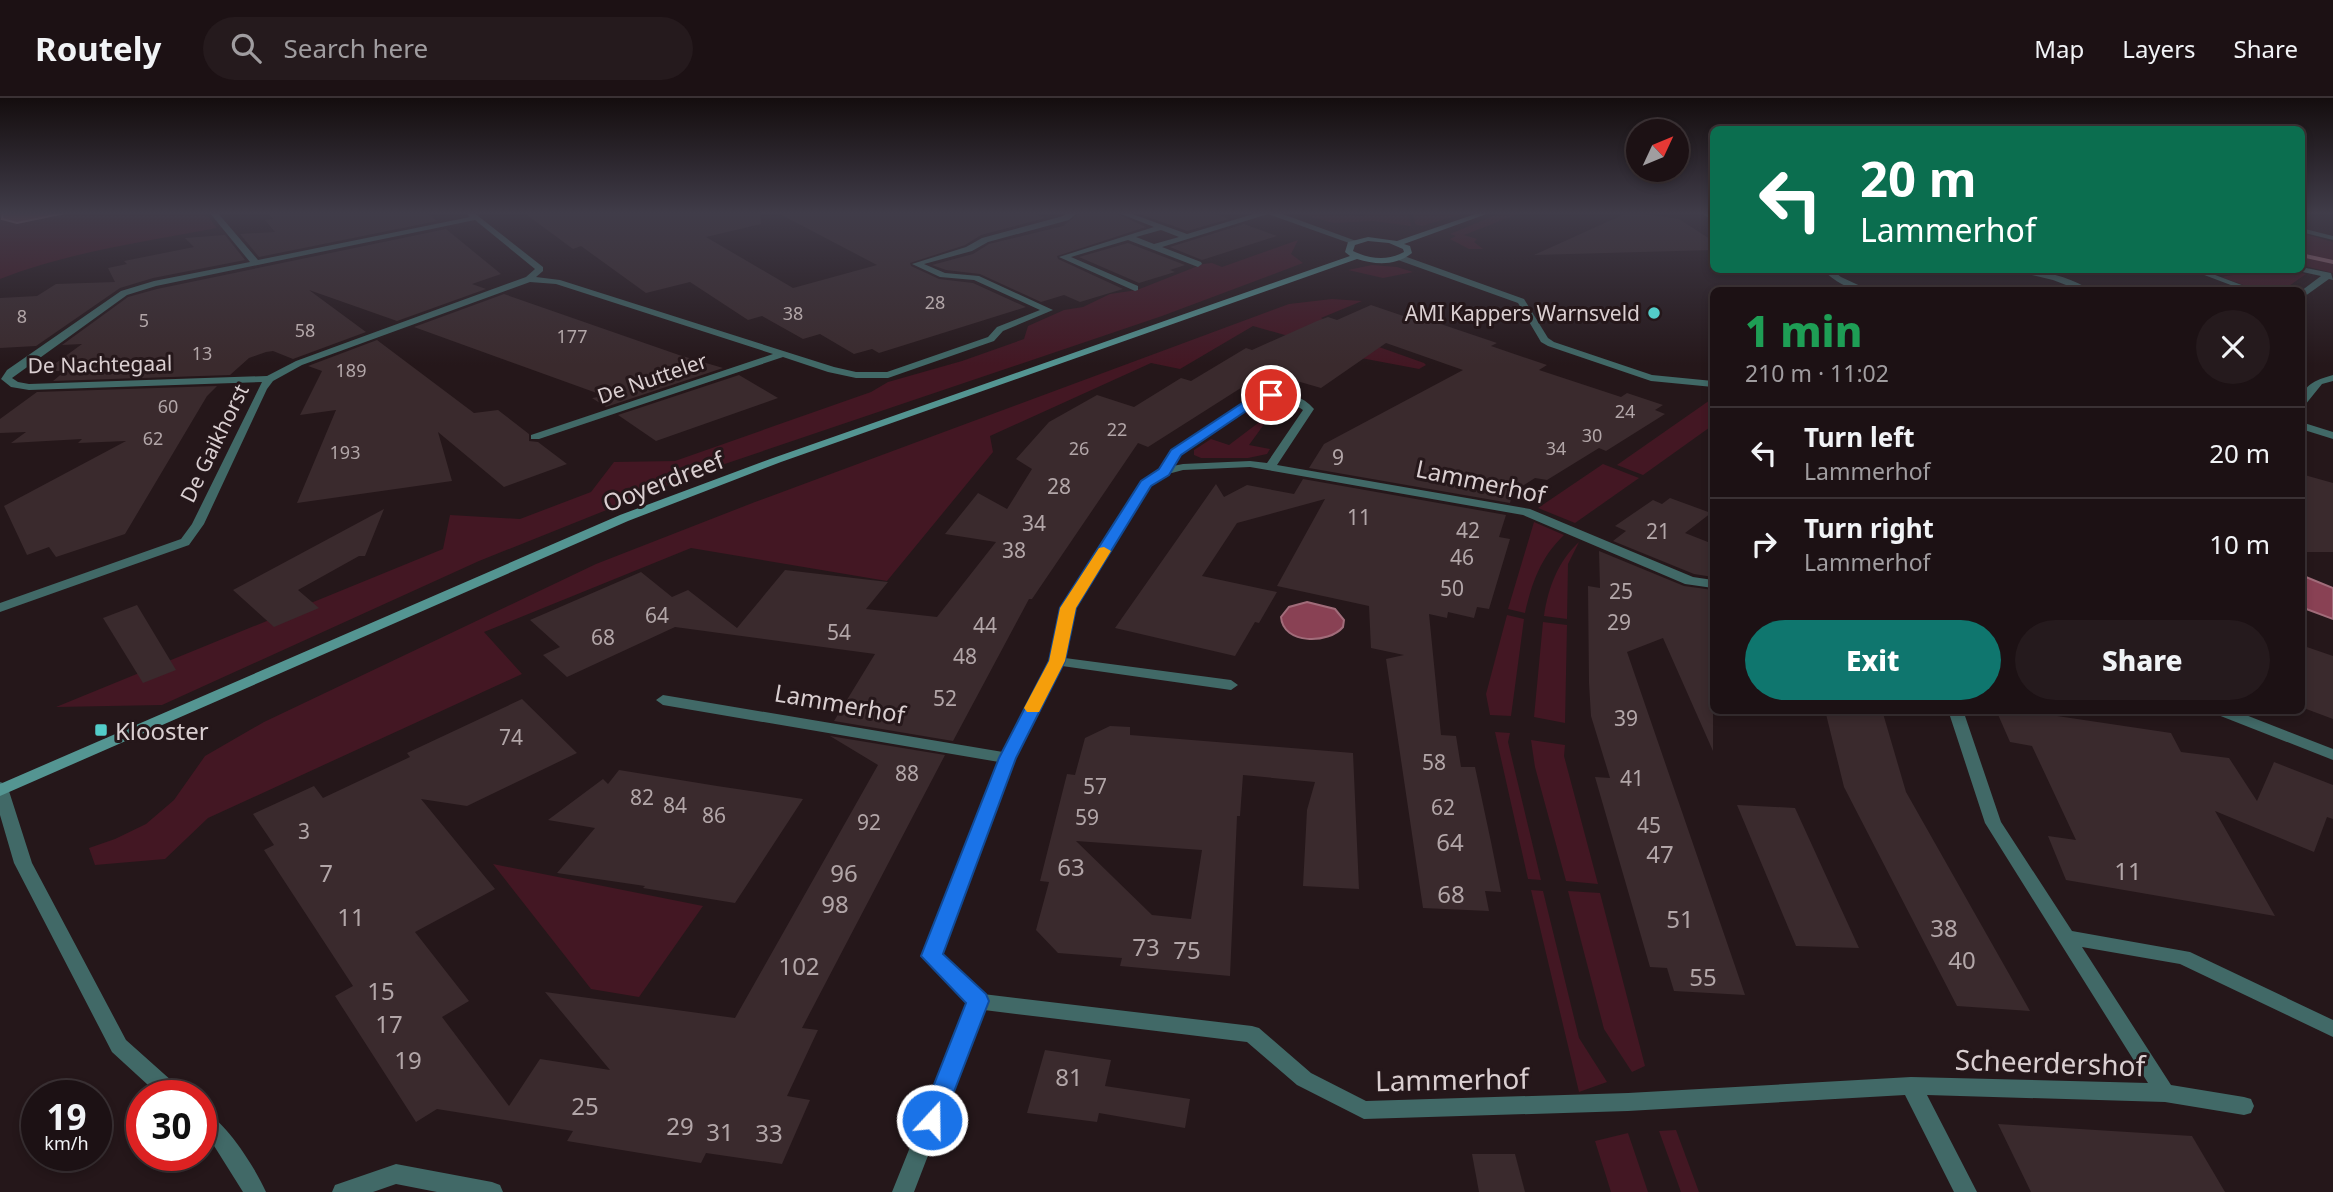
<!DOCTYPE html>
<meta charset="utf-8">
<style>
:root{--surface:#1c1114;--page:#251a1d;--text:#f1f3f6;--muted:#a09da0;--line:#3a3134;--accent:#0f766e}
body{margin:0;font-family:"Noto Sans",sans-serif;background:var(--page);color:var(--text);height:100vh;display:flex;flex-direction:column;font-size:26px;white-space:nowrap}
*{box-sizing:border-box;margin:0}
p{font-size:23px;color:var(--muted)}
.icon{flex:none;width:38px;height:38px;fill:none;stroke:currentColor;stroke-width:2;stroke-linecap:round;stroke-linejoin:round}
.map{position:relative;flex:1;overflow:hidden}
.drawer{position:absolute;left:1710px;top:189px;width:595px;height:427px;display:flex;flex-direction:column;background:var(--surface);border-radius:10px;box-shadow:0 4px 10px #0003,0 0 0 2px var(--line)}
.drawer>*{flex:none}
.guide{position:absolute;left:1710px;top:28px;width:595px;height:147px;border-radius:10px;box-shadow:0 4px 10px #0003,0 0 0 2px var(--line);background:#0b6e4f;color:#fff;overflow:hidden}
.needle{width:46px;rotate:46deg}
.fabs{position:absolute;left:1626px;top:21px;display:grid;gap:14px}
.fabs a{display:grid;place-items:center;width:63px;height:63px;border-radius:50%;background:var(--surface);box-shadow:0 4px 10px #0003,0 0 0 2px var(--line);font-size:35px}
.speed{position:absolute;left:21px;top:982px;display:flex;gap:14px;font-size:35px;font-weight:700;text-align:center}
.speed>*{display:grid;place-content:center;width:91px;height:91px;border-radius:50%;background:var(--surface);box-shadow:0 4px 10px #0003,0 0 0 2px var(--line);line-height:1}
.speed small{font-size:18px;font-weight:400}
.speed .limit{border:10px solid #d22;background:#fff;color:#111}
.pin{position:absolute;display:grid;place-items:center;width:60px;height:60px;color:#fff;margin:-30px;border:4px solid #fff;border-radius:50%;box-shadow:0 2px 7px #0007}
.me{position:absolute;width:77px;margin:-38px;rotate:21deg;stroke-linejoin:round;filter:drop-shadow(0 0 5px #0008)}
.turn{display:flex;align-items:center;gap:24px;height:147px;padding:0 35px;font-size:32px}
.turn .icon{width:91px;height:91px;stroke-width:2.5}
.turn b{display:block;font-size:49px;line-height:60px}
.round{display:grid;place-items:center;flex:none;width:74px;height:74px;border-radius:37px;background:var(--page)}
.head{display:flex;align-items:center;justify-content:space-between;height:119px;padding:0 35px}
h1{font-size:42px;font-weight:800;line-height:52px;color:#1e9e55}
.cta{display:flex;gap:14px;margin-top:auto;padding:14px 35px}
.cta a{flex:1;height:80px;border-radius:42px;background:var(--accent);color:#fff;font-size:28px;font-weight:800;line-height:80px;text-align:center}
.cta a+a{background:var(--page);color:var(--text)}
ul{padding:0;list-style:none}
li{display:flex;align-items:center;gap:21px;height:91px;padding:0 35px;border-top:2px solid var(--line)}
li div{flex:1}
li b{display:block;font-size:26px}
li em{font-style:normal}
header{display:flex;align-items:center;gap:42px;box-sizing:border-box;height:98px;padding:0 35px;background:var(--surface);border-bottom:2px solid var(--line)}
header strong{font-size:33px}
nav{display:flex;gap:38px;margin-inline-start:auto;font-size:24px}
.search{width:490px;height:63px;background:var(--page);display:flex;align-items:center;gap:18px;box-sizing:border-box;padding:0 24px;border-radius:38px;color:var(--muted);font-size:26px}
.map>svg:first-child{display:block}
</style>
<header>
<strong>Routely</strong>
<div class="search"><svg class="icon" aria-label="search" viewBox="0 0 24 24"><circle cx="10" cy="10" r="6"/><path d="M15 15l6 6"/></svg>Search here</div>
<nav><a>Map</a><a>Layers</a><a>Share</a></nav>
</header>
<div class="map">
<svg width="2333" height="1094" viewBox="0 0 2333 1094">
<rect width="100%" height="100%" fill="#25171a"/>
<g fill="#431723">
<path d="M0 114H3L2 120H45L70 114H204L217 130C144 144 69 154 0 181Z"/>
<polygon points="1292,114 1361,118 1373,114 1408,114 1411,128 1373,123 1334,125"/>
<polygon points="1413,114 1469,114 1422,128 1415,126"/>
<polygon points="1503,114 1523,114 1464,137 1477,141 1474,144 1483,151 1469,151 1450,141 1456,138 1450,136"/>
<polygon points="2301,135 2333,144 2333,175 2301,167"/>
<polygon points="1298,142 1291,156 1303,165 1162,218 704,373 479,463 162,607 56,609 443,451 450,417 520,421 591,394 614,364 675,363 871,294 888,284 962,263 1024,241 1028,228 1064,212 1083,209 1110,196 1137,192 1203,166 1212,165 1222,169"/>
<polygon points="1372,167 1397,169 1413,174 1383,180 1348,172"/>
<polygon points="2227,172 2288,172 2306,176 2283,192 2252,190 2221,179 2238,176"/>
<polygon points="1332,201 1362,203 1321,220 1342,229 1351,256 1253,228 1180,271 1151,265 990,338 993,354 887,483 691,450 484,534 522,576 208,720 165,761 95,767 89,750 115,741 146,726 174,702 205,658 264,624 596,466 755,404 1289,206"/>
<polygon points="1379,249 1424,265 1426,267 1419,271 1361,260"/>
<polygon points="1713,300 1713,327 1643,377 1617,367"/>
<polygon points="1266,303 1280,303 1296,308 1298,311 1297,314 1276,310 1249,347 1270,351 1267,356 1248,360 1201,360 1194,357 1194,352 1211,341 1229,347 1262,322 1245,316"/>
<polygon points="1603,366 1639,380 1575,425 1538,410"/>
<path d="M1534 424 1564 437C1541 459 1532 484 1525 515L1508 511Z"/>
<path d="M1579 444 1568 466 1567 521 1544 518C1548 490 1558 463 1579 444Z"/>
<polygon points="1507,517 1524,521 1511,618 1490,617 1486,596"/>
<polygon points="1543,524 1567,527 1565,625 1534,619"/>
<polygon points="1495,634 1510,635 1508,644 1541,782 1528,781"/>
<polygon points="1531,642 1565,647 1564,658 1598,786 1566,783 1535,669"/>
<polygon points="493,766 703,808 639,899 591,891"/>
<polygon points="1531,792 1543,793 1579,940 1607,984 1579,994"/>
<polygon points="1568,793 1600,795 1645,968 1632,974 1604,931"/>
<polygon points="1676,1032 1699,1094 1681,1094 1659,1033"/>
<polygon points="1628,1035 1648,1094 1611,1094 1595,1043"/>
</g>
<g fill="#894154" stroke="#a16c7a" stroke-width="2">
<polygon points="3,114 70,114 17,125 2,121"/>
<polygon points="2301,477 2333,490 2333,521 2301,509"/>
<path d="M1307 504 1335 511 1344 522 1343 529C1329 546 1283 547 1281 519L1289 509Z"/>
</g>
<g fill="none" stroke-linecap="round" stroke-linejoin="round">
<polygon fill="#a16c7a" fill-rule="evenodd" points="2301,155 2333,162 2333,166 2301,159"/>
</g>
<g fill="#3a2a2d" fill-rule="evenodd">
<polygon points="267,114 426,114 437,123 259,159 240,136 275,134 265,122 273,121"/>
<polygon points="523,114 760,114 761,126 706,139 793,190 877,167 776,114 1029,114 1045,120 981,137 965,147 910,165 911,168 939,181 973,185 1026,209 879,255 872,251 854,256 820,236 803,241 762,218 748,222 690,184 646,195 581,148 573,151"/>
<polygon points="1081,114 1113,114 1146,129 1057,158 1058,161 1123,191 1080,204 1064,197 1041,204 980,176 946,172 932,167 973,156 989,146 1063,128"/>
<polygon points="1134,114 1210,114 1229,121 1187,133"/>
<polygon points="1629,114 1679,121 1713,143 1713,152 1534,157"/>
<polygon points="1244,126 1277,138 1202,162 1170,149"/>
<polygon points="446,131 501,176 472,186 486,191 397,223 309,192 366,234 293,261 273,253 266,254 249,260 230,277 53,283 65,273 45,273 82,246 62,247 128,199 157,191"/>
<polygon points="225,137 245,162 153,180 120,190 36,248 0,250 0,200 37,198 56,186 115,184 108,170 127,166 124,163 194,149 185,140"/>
<polygon points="1128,145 1185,167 1170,172 1175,174 1139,185 1079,159"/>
<polygon points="504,196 679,257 723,270 606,309 592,300 605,298 414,229"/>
<polygon points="1371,207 1421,224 1426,221 1497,245 1491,248 1547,267 1539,272 1621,299 1627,295 1663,307 1655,312 1665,316 1606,353 1599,350 1547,382 1535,380 1513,394 1510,405 1309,370 1324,346 1463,272 1386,245 1321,290 1266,274 1148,349 1138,345 1032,501 1029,501 953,643 834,623 875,556 675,529 567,579 543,557 560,549 530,522 641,474 672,499 688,492 737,530 785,472 888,484 866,511 937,519 996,444 945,436 978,395 1007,411 1032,371 1016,361 1049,324 1097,297 1134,309 1181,280 1191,283 1246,250 1252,252 1317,223 1328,219 1337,222"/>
<polygon points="377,242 474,315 498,312 529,336 529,343 538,344 567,366 504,389 438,334 452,383 297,405 336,312 300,317 322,273 308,268"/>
<polygon points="739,277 778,300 656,343 618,317"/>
<polygon points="217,288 207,298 125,436 56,459 49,449 27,457 4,408 126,343 78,345 82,341 11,345 26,334 0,335 0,321 37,294"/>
<polygon points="2301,376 2333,385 2333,454 2301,454"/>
<polygon points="1303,381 1506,417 1499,439 1510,441 1489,511 1477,509 1474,520 1448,514 1447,520 1429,516 1441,637 1456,638 1461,669 1475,669 1491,744 1501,794 1485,793 1489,813 1423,810 1386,561 1404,557 1371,550 1369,508 1277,488 1325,401 1237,425 1202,478 1277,494 1259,525 1255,524 1235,558 1115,530 1216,386 1224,399 1247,387 1294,396"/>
<polygon points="1670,400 1711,415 1685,435 1713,446 1713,479 1694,476 1613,443 1626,433 1615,428 1653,402 1662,406"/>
<polygon points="384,411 365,458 359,458 298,492 319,510 274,529 233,492"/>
<polygon points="1599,453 1684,488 1713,492 1713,653 1663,540 1627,554 1745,897 1674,893 1667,870 1650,869 1595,679 1610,680 1591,618 1589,585 1588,488 1600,490"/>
<polygon points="137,507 176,572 143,585 103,520"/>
<polygon points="2301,547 2333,558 2333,621 2301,609"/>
<polygon points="522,601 577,655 467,708 421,701 495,791 415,834 469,903 442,919 509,1008 540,961 610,972 545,894 735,920 878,667 830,638 945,657 802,930 818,932 787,998 810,1002 782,1066 706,1055 701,1065 567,1043 573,1033 437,1011 416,1024 335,898 353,888 264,752 274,747 253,716 314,688 323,700 410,659 407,655"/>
<polygon points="1825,612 1882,612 1906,694 2030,913 1957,908 1844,689"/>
<polygon points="1996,612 2017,612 2171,635 2181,654 2229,660 2257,703 2274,664 2333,687 2333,721 2327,719 2314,754 2215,713 2275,818 2066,782 2048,738 2076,742 2032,648 2010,644"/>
<path d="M1110 628 1130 629V637L1353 655 1359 791 1303 788 1307 712 1315 684 1243 677 1240 718H1237L1230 878 1120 868 1122 860 1058 855 1036 832 1049 784 1040 783 1067 676 1075 677 1085 640ZM1076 743 1202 752 1191 821 1152 817Z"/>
<polygon points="619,672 717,688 803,701 735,805 643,790 645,788 557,775 595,730 548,722 603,681 608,686"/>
<polygon points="1737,707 1795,710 1859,850 1796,848"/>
<polygon points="1045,952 1111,962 1105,988 1190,1001 1185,1030 1099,1015 1097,1024 1027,1015"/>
<polygon points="1998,1026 2192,1038 2225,1094 2031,1094"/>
<polygon points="1472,1056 1515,1056 1525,1094 1479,1094"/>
</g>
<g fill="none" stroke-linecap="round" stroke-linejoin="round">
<g fill="#416967" fill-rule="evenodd">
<path d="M209 114H217L258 162 470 119 465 114H473L543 169V173L536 179 560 182 834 269 856 274H887L988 239 997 229 1040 212 974 182 940 179 912 166 966 149 982 140 1063 118 1069 114H1078L1069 122 988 144 972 153 924 166 945 175 979 178 1053 212 1003 233 994 243 888 280H856L828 274 783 259 539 341H531V337L773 256 556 186 530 184 302 267 273 283 267 291 204 426 189 447 0 514V505L181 441 192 426 262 284 29 292 11 289 1 281 7 272 121 193 154 183 250 164ZM475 122 535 171 526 179 296 263 267 278 29 286 18 284 12 280 127 197 156 188Z"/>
<path d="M1116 114H1127L1187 136 1260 114H1277L1359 144 1352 146 1268 116 1162 149 1201 164 1202 166 1198 169 1128 142 1071 159 1138 188V192L1135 193 1059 159 1154 129ZM1161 132 1179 139 1154 146 1136 139Z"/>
<polygon points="1700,114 1709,114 1713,117 1713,123"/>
<polygon points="2301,130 2333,138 2333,142 2301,134"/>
<polygon points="1398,158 1404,158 1524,201 1548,240 1554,244 1652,277 1713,283 1713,289 1651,283 1548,248 1541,244 1518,205 1398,162"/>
<polygon points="2301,169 2331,175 2333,182 2329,181 2301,201 2301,193 2321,178 2298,173 2301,172"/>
<path d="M1823 172H1832L1841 179 1869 192C1852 194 1835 184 1823 172Z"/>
<path d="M2011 172C2035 170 2070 178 2090 192H2079L2053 182Z"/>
<polygon points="2191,172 2202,172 2255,192 2244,192"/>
<path d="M2333 277V283L2322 286 2305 307 2301 308C2301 287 2315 282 2333 277Z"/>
<path d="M1270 294C1287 294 1303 298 1314 311L1277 367 1530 411 1693 479 1713 482V490L1685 486 1523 417 1250 369 1183 372 1168 376 1150 388 1075 510 1065 560 1231 582 1238 587 1231 592 1062 568 1016 660 941 856 983 896 1252 928 1259 930 1311 975 1366 1003 1628 995 1911 979 2148 985 1985 725 1948 612H1963L2001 724 2072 833 2190 854 2333 922V939L2180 866 2082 849 2171 987 2244 999 2251 1001 2254 1008 2251 1015 2244 1017 2165 1004 1927 997 1977 1094H1954L1905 997 1628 1013 1364 1021 1297 987 1247 944 984 912 914 1094H892L968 905 922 858 999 664 663 607 656 602 663 597 1003 654 1050 563 1061 510 1142 384 1160 372 1172 353 1253 298ZM1270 300 1288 302 1303 312 1267 365 1250 363 1183 366 1173 368 1180 357 1261 302Z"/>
<polygon points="2301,324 2333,334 2333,341 2301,331"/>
<polygon points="2211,612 2233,612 2333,651 2333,662 2213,615"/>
<polygon points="0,684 6,686 8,690 32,765 126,942 182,992 185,998 160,998 112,954 14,765 0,717"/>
<path d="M201 1012C224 1020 256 1071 266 1094H243L211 1043 201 1035Z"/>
<polygon points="396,1066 492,1084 500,1087 503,1094 437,1094 396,1086 373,1094 332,1094 335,1087"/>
</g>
<path fill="#549592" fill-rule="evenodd" d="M1481 114H1492L1404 146 1410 148 1412 155C1396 168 1376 167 1357 161L781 364 628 423 0 698V686L620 417 773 360 1350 158 1345 154 1348 144 1368 139 1397 143ZM1368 143 1389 145 1403 151 1404 154C1388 163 1369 161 1353 153L1355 147Z"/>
</g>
<linearGradient id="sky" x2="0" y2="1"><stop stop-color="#140d0e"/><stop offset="0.43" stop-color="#403c49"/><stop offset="1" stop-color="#403c49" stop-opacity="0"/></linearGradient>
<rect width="2333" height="267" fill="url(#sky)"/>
<polygon fill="#1a73e8" stroke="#114b97" stroke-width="2" points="1271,293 1277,297 1276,299 1261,303 1181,357 1169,377 1151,388 1076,510 1065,563 1016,660 943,856 986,896 989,903 940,1030 932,1033 923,1030 920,1022 966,905 921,858 999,660 1049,563 1060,510 1141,383 1159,371 1171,352 1253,298"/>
<polygon fill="#f59e0b" points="1104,449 1111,453 1076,510 1065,563 1039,614 1027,614 1024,610 1049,563 1060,510 1099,450"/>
<g fill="#53cdc9" stroke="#25171a" stroke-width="2.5">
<circle cx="1654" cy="215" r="7"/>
<rect x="94" y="625" width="14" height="14" rx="3.5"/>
</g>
<g text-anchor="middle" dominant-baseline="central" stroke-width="6" stroke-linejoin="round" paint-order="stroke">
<g font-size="18" fill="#b2a6a8">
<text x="935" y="204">28</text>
<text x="793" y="215">38</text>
<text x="22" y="218">8</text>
<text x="144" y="222">5</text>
<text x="305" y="232">58</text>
<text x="572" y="238">177</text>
<text x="202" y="255">13</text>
<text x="351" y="272">189</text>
<text x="168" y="308">60</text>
<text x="1625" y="313">24</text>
<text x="1117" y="331">22</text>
<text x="1592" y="337">30</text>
<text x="153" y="340">62</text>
<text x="1079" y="350">26</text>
<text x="1556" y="350">34</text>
<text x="345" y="354">193</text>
</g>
<g font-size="21" fill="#dacfd1" stroke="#25171a" text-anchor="end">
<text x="1640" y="215">AMI Kappers Warnsveld</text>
</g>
<g font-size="21" fill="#dacfd1" stroke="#25171a">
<text transform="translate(100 266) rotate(-1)">De Nachtegaal</text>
<text transform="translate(652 280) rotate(-19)">De Nutteler</text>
<text transform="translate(214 345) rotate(-64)">De Gaikhorst</text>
</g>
<g font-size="21" fill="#b2a6a8">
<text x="1338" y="359">9</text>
<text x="1059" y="388">28</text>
<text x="1359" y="419">11</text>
<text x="1034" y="425">34</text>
<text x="1468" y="432">42</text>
<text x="1658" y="433">21</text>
<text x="1014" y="452">38</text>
<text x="1462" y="459">46</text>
<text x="1452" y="490">50</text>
<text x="1621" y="493">25</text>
<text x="657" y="517">64</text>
<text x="1619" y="524">29</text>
<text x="985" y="527">44</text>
<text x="839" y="534">54</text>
<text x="603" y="539">68</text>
<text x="965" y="558">48</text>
<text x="945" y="600">52</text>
<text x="1626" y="620">39</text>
<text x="511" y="639">74</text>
<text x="1434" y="664">58</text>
<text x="907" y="675">88</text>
<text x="1632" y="680">41</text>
<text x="1095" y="688">57</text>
<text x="642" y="699">82</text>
<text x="675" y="707">84</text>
<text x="1443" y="709">62</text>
<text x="714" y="717">86</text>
<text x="1087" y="719">59</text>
<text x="869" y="724">92</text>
<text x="1649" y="727">45</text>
<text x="304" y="733">3</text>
</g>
<g font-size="24" fill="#dacfd1" stroke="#25171a">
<text transform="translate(663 383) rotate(-21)">Ooyerdreef</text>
<text transform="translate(1481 383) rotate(12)">Lammerhof</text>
<text transform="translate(840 605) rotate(10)">Lammerhof</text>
</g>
<g font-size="24" fill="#dacfd1" stroke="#25171a" text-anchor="start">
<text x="115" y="632">Klooster</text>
</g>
<g font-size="24" fill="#b2a6a8">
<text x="1450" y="743">64</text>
<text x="1660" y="755">47</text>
<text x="1071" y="768">63</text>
<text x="2128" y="772">11</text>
<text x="326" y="774">7</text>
<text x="844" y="774">96</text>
<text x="1451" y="795">68</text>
<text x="835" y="805">98</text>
<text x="351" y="818">11</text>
<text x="1680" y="820">51</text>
<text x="1944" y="829">38</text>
<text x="1146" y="848">73</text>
<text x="1187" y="851">75</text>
<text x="1962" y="861">40</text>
<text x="799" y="867">102</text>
<text x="1703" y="878">55</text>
<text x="381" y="892">15</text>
<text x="389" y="925">17</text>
<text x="408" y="961">19</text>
<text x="1069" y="978">81</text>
<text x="585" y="1007">25</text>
<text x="680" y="1027">29</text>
<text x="720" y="1033">31</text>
<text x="769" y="1034">33</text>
</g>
<g font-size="28" fill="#dacfd1" stroke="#25171a">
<text transform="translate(2050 964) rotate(2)">Scheerdershof</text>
<text transform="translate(1452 981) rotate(-1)">Lammerhof</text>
</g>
</g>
</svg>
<div class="fabs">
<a><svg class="needle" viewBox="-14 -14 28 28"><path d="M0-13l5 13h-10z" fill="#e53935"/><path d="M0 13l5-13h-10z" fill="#a09da0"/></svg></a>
</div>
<div class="speed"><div>19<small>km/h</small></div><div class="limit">30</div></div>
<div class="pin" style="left:1271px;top:297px;background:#d93025"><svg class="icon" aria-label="arrive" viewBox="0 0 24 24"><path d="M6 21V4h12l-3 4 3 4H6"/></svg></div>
<svg class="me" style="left:932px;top:1022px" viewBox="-20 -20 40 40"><circle r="17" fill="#1a73e8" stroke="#fff" stroke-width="3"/><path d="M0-11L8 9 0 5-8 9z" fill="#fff"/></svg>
<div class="guide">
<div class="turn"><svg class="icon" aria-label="left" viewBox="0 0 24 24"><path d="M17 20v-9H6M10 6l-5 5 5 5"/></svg><div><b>20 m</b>Lammerhof</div></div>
</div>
<section class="drawer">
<div class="head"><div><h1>1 min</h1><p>210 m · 11:02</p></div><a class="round"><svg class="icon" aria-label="close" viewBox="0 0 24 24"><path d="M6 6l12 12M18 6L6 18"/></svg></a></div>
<ul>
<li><svg class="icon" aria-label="left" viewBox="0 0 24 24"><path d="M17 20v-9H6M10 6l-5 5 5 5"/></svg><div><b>Turn left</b><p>Lammerhof</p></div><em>20 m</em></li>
<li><svg class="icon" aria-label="right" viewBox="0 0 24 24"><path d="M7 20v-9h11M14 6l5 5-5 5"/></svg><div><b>Turn right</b><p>Lammerhof</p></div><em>10 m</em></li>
</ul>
<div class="cta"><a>Exit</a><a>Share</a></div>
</section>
</div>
